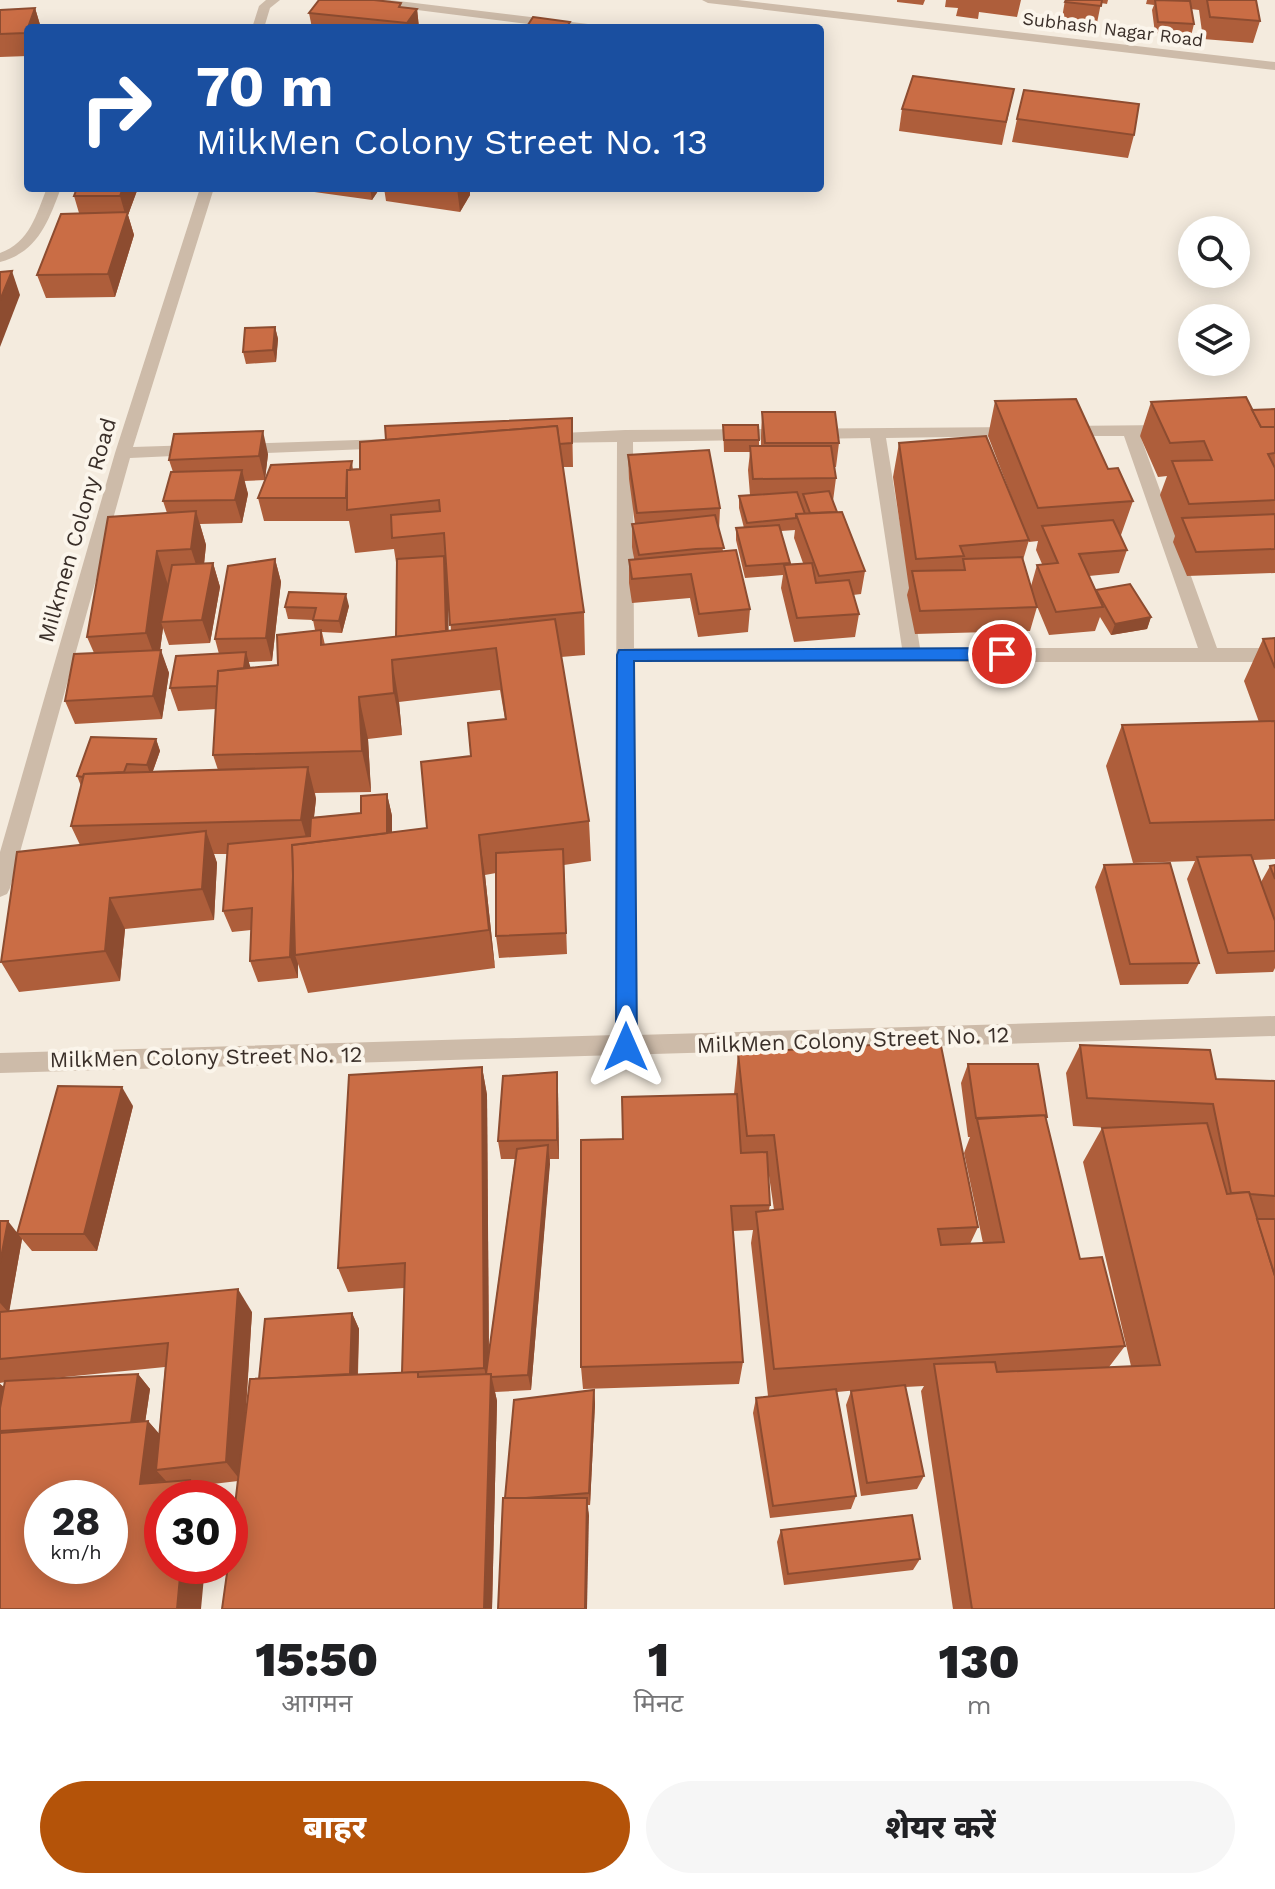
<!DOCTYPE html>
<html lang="hi">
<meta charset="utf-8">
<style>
:root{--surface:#fff;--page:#f6f6f6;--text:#202124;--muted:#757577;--accent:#b45309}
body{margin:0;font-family:"Work Sans","Noto Sans Devanagari",sans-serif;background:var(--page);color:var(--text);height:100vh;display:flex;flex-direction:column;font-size:30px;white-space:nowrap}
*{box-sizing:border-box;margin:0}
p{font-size:26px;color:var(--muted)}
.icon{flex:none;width:44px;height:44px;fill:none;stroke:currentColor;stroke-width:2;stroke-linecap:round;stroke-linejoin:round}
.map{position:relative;height:1609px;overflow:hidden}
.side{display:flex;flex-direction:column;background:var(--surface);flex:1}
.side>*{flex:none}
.top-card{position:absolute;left:24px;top:24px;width:800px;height:168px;border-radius:8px;box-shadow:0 4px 20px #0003;background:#1a4fa0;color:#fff;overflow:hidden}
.controls{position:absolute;left:1178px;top:216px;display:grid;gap:16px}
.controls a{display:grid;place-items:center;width:72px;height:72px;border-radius:50%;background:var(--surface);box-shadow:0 4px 20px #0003;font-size:40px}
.speed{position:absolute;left:24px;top:1480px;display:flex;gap:16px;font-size:40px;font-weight:700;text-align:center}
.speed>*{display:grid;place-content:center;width:104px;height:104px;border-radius:50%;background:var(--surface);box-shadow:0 4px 20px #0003;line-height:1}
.speed small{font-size:20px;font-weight:400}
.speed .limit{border:12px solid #d22;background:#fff;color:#111}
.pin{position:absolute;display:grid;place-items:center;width:68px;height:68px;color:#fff;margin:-34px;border:4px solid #fff;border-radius:50%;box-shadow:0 2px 8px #0007}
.me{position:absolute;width:88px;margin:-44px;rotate:0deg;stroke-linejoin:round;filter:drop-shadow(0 0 6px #0008)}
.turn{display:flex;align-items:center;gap:28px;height:168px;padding:0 40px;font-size:36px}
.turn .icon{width:104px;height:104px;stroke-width:2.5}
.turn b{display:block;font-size:56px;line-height:68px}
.eta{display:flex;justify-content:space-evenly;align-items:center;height:136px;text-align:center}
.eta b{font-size:48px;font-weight:800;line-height:56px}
.button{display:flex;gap:16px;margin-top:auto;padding:16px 40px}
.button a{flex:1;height:92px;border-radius:48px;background:var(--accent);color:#fff;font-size:32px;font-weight:800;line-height:92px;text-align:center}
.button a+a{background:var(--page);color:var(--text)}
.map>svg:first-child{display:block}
</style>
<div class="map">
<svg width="1275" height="1609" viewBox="0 0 1275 1609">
<rect width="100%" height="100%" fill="#f4ebde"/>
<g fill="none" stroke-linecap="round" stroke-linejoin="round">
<path fill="#cdbba9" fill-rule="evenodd" d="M47 188H61C48 222 38 252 0 262V253C30 242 36 215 47 188Z"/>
<g fill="#cdbba9" fill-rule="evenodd">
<polygon points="266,0 280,0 270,8 264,28 252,28 259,6"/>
<polygon points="356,0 390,0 588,24 594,28 559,28 362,3"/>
<polygon points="702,0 738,0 1275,62 1275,70 708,3"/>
<polygon points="200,188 214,188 133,447 195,445 203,450 195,455 130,458 10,888 7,894 0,897 0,852 115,453"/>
<path d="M1167 425 1173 426V434L1140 435 1217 648H1275V662H634L637 1035 1275 1016V1036L0 1073V1053L615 1035 617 442 547 443 539 438 541 434 625 430 1021 427V435L1015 436 886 438 920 648H1198L1124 436H1063L1055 431 1063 426ZM870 438 902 648H634L633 442Z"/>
<polygon points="387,439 395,444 393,448 239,454 231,449 239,444"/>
</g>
</g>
<g fill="#ae5e3b" fill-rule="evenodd">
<polygon points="897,0 925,0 923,5 897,2"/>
<polygon points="946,0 1021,0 1017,17 979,12 978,19 956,16 958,8 945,7"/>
<polygon points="1065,0 1108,0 1107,4 1101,3 1096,28 1061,24"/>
<polygon points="1147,0 1256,0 1260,21 1253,43 1203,39 1199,10 1191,9 1194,24 1191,36 1155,33 1152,10 1154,5 1146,4"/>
<polygon points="402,7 417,9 419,28 312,28 309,13"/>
<polygon points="35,8 41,28 28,28 28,56 0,57 0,10"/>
<polygon points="1014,89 1002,145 899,131 902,109"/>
<polygon points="1017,119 1134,135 1128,158 1012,142"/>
<polygon points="77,188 138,188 128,215 134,235 115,297 46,298 37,275 79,213 74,196"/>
<polygon points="299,188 380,188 372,200 300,190"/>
<polygon points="384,188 470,188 470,195 460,212 386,201"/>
<polygon points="275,327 278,339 276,362 246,364 243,352"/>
<polygon points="995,401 1108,469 1133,501 1121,535 1120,535 1127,550 1119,573 1089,576 1096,590 1151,617 1147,629 1111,635 1100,617 1095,631 1049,635 1034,599 1037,607 1030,631 915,634 907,595 909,588 893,477 899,443 1029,540 1023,560 1031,586 1037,565 1042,564 1036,550 1038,541 1029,542 988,436"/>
<polygon points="1151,402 1252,410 1275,409 1275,573 1187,576 1173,542 1175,536 1160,495 1167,476 1158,477 1140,436"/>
<path d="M762 412 839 443 836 467H834L836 478 833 501 837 512 865 571 861 594 853 595 859 614 855 637 794 642 781 588 783 575 745 578 736 540V528H744L739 508V496L750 495 748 470 750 452H724L723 425 759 440V446H761V436ZM795 530 794 538 803 563 790 564 781 531Z"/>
<path d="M572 418 573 467H563L584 612 585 655 561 657 589 821 591 861 564 865 567 954 499 958 496 936V873L485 875 495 968 308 993 298 964V978L258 982 250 961 251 930 232 932 223 911 228 854H214L217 863 214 920 125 929 120 981 19 992 1 962 80 845 71 826 81 786 77 776 156 739 160 751 153 771 218 770 213 755 216 709 178 711 170 688 219 654 215 639 275 559 281 582 272 661 248 662 250 668 278 665 315 630 313 620 288 619 285 607 349 606 342 633 322 632 325 645 396 637 397 569 394 549 355 553 349 521H264L258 498 265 480 244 481 248 494 242 523 200 524 206 545 204 564 213 563 220 587 210 643 169 645 163 628 160 650 169 673 162 719 75 724 65 701 94 653 87 637 167 513 163 501 173 472 169 460 268 454 265 479 352 461 353 470 360 469 386 440ZM448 588 451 631H448ZM500 690 505 719 471 756 427 828 392 832V816L387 794 361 813 314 817 316 799 315 793 371 792 368 739 402 735 399 702Z"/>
<polygon points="628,455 720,508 719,531 723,551 750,609 748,632 698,637 690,598 632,603 629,583 629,560 634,559 632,547 632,524 635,524 629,479"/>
<polygon points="1275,638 1275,859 1253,860 1261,882 1270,866 1275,865 1275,968 1273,972 1216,974 1187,879 1195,861 1133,863 1106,766 1122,725 1259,722 1244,681 1263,639"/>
<polygon points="1104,865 1199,963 1188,984 1120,985 1095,887"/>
<path d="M1080 1045 1216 1079 1275 1081V1609H953L921 1391 924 1386 905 1387 924 1476 917 1489 861 1496 846 1405 851 1391 858 1390 837 1392 856 1496 851 1509 770 1518 753 1413 756 1398 786 1395 768 1396 751 1243 753 1230 733 1231 743 1362 739 1384 583 1389 581 1367 623 1139 734 1094 738 1053 978 1227 970 1244 983 1243 964 1153 970 1137H968L961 1083 968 1064 1047 1117 1046 1119 1080 1259 1125 1346 1109 1367 1131 1366 1083 1162 1102 1128H1110L1073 1126 1066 1073ZM768 1169 774 1210H769L770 1205Z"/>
<path d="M482 1067 487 1095 489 1350 515 1159H501L498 1141 557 1072 558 1091 559 1159H550L531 1390 495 1392 497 1401 492 1609H222L238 1481 196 1486 0 1609V1384L4 1387 5 1382 0 1383V1221L18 1233 133 1106 97 1251H32L22 1239 9 1311 252 1312 245 1427 259 1379 352 1313 359 1329 358 1375 402 1373 404 1288 348 1292 338 1268ZM165 1367 159 1434 148 1421 145 1422 150 1389 138 1374 34 1380Z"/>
<polygon points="594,1390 595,1404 590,1505 587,1505 589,1516 505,1498"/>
<polygon points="781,1530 920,1559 913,1570 784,1585 777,1542"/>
</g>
<g fill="#8d4c30">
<polygon points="35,8 41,28 28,28 28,41 26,33"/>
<polygon points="417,9 419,28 408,28 407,23"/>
<polygon points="123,188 138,188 128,215 134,235 115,297 108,274 126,217 120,196"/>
<polygon points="370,188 380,188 372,200"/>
<polygon points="457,188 470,188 470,195 460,212"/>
<polygon points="12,271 20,295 0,347 0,300"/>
<polygon points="275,327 278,339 276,362 273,350"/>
<polygon points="263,431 268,454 265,480 259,456"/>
<polygon points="242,470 248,494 242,523 235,500"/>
<polygon points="196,511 206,545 202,583 191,549"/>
<polygon points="157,551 168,585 161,622 163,628 158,666 146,633"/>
<polygon points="444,556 448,580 449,654 446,640"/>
<polygon points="275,559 281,582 272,661 266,638"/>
<polygon points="213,563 220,587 210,643 202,620"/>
<polygon points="346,594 349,606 342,633 339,621"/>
<polygon points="1151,617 1147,629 1111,635 1115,624"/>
<polygon points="161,650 169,673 162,719 153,696"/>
<polygon points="246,652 253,676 241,685"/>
<polygon points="392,660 399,702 402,735 394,693"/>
<polygon points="359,697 368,739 371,792 362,751"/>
<polygon points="156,739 160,751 151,776 147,765"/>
<polygon points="308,767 316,799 310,851 301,820"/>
<polygon points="387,794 392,816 392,870 387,848"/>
<polygon points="206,831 217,863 214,920 202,889"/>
<polygon points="479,835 485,875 495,968 489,930"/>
<polygon points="294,856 295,955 298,964 298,978 290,957"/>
<polygon points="110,898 125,929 120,981 105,951"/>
<polygon points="482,1067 487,1095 489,1378 487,1378 484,1368"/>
<polygon points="557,1072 558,1091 559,1159 557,1140"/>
<polygon points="122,1087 133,1106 97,1251 84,1234"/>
<polygon points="548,1145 550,1164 531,1390 528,1375"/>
<polygon points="8,1221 22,1239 9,1313 0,1303 0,1263"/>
<polygon points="238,1289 252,1312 241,1481 226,1462"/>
<polygon points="352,1313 359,1329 357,1389 350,1374"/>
<polygon points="138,1374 150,1389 143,1437 131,1423"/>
<polygon points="491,1374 497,1401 492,1609 484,1609"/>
<polygon points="0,1384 7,1390 0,1429"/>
<polygon points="594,1390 595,1404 590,1505 589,1493"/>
<polygon points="148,1421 170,1446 156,1470 166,1481 140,1484"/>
<polygon points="190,1480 207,1498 188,1498"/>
<polygon points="587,1498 589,1516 587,1609 585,1609"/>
<polygon points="181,1566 205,1566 201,1609 177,1609"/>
</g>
<g fill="#ca6d45" stroke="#8d4c30" stroke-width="2" fill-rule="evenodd">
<polygon points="319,0 374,0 401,3 399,7 417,9 407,23 309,13"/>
<polygon points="1066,0 1102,0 1101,6 1065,2"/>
<polygon points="1155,0 1190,1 1194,24 1158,22"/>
<polygon points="1207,0 1256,0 1260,21 1210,17"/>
<polygon points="35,8 26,33 0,34 0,10"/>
<polygon points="533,17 570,22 566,28 526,28"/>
<polygon points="913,76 1014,89 1006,122 902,109"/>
<polygon points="1024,90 1139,104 1134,135 1017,119"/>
<polygon points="77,188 123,188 120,196 74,196"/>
<polygon points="128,212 108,274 37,275 61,214"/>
<polygon points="12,271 0,300 0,272"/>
<polygon points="275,327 273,350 243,352 245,328"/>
<polygon points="1246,397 1261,427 1275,427 1275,453 1268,454 1275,468 1275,500 1189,504 1172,461 1212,460 1204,441 1170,443 1151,402"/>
<polygon points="1076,399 1108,469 1118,468 1133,501 1038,508 995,401"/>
<polygon points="1275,409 1275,427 1261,427 1252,410"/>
<polygon points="762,412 835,412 839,443 765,443"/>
<polygon points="572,418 572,443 559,444 557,426 386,440 385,426"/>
<polygon points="723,425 758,425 759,440 724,440"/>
<polygon points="557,426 584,612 450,625 444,533 392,538 391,515 440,511 439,500 347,510 347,470 360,469 360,442"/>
<polygon points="263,431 259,456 169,460 174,434"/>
<polygon points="986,436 1029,540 960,546 964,556 916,559 899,443"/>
<polygon points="750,446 831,446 836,478 753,479"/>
<polygon points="709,450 720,508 637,513 628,455"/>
<polygon points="352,461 350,470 347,470 346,498 258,498 271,465"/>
<polygon points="242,470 235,500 163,501 171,472"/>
<polygon points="829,491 837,512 810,513 803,494"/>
<polygon points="797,492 805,514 796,514 796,518 747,523 739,496"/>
<polygon points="196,511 191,549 157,551 146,633 87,637 108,517"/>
<polygon points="842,512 865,571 819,576 796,514"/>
<polygon points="1275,514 1275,549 1196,552 1182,518"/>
<polygon points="715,515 724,548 696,549 639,555 632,524"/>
<polygon points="1113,520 1127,550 1079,554 1103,607 1056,612 1037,565 1058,563 1042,526"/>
<polygon points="779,525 790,563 746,566 736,528"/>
<polygon points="736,550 750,609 699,614 691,574 632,579 629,560"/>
<polygon points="444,556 446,631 396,637 397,559"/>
<polygon points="1022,557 1037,607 920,611 912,571 965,570 963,559"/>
<polygon points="275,559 266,638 215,639 228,566"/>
<polygon points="213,563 202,620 161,622 172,565"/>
<polygon points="812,563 816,583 849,580 859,614 797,618 784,565"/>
<polygon points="1130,584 1151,617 1115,624 1096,590"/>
<polygon points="289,592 346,594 339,621 313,620 316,608 285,607"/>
<polygon points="555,619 589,821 479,835 489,930 295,955 292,845 427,828 421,762 471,756 468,723 506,719 496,648 392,660 394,693 359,697 362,751 213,755 218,671 278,665 277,635 321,630 321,645"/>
<polygon points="1275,638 1275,668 1263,639"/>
<polygon points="161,650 153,696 65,701 74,654"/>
<polygon points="246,652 244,668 218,671 217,686 170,688 176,656"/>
<polygon points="1275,721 1275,820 1150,823 1122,725"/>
<polygon points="91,737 156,739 147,765 127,764 124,772 84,774 83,777 77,776"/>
<polygon points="308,767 301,820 71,826 84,774"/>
<polygon points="387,794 387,833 292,845 293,876 290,957 250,961 252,908 223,911 228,844 310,836 311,818 361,813 361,796"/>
<polygon points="206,831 202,889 110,898 105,951 1,962 17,852"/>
<polygon points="563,849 566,933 496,936 496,853"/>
<polygon points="1251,855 1275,921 1275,951 1228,953 1197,857"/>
<polygon points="1170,863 1199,963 1130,964 1104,865"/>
<polygon points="1275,865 1275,879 1270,866"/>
<polygon points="940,1041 978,1227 938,1229 941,1245 1004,1242 977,1119 1045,1115 1080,1259 1102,1257 1125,1346 774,1369 756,1212 783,1209 774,1135 747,1136 738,1053"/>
<polygon points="1080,1045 1210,1050 1216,1079 1275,1081 1275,1196 1250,1194 1249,1192 1231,1193 1213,1104 1087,1098"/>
<polygon points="968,1064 1038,1064 1047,1117 1046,1117 1045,1115 976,1118"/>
<polygon points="482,1067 484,1368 402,1373 405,1263 338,1268 349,1075"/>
<polygon points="557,1072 557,1140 498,1141 503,1076"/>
<polygon points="58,1086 122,1087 84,1234 17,1234"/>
<polygon points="737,1094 741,1153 767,1152 770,1205 731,1206 743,1362 581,1367 581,1140 623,1139 622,1097"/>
<polygon points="1207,1123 1227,1194 1249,1192 1275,1276 1275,1609 972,1609 934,1364 995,1362 997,1372 1160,1365 1102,1128"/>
<polygon points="548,1145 528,1375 491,1377 491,1374 486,1374 517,1149"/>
<polygon points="1257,1219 1275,1219 1275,1276"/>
<polygon points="0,1221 8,1221 0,1263"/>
<polygon points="238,1289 226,1462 156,1470 168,1343 0,1359 0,1312"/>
<polygon points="352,1313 350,1374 259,1379 265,1319"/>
<polygon points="418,1372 418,1377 491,1374 484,1609 222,1609 228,1566 230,1566 230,1547 250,1379"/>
<polygon points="138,1374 131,1423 0,1431 0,1408 5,1381"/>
<polygon points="905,1385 924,1476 867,1483 851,1391"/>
<polygon points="836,1389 856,1496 773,1506 756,1398"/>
<polygon points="594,1390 589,1493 526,1498 505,1498 514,1400"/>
<path d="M148 1421 140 1484 190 1480 188 1498H162V1566H181L177 1609H0V1433ZM42 1498H110V1566H42Z"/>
<polygon points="503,1498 587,1498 585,1609 498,1609"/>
<polygon points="912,1515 920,1559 788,1574 781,1530"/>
</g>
<polygon fill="#1a73e8" stroke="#114b97" stroke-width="2" points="1002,648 1010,654 1002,660 634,661 637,1047 634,1053 626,1056 619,1053 616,1047 617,655 619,650"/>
<g text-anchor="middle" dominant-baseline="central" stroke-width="8" stroke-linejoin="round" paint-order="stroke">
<g font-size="18" fill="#3a2f29" stroke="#fbf5eb">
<text transform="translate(1113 29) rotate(7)">Subhash Nagar Road</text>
</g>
<g font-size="22" fill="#3a2f29" stroke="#fbf5eb">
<text transform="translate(77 530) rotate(-74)">Milkmen Colony Road</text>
<text transform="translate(853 1040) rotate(-2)">MilkMen Colony Street No. 12</text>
<text transform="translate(206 1057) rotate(-1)">MilkMen Colony Street No. 12</text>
</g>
</g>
</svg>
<div class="controls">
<a><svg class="icon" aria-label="search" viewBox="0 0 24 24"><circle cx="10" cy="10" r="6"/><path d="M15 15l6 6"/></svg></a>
<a><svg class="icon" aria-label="layers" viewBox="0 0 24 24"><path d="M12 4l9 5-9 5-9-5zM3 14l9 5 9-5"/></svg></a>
</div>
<div class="speed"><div>28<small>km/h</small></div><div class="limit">30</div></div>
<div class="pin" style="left:1002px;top:654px;background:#d93025"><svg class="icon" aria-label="arrive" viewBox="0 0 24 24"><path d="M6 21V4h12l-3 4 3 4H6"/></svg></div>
<svg class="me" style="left:626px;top:1047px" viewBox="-20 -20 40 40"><path d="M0-17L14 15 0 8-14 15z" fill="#1a73e8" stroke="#fff" stroke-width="4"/></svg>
<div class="top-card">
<div class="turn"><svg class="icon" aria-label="right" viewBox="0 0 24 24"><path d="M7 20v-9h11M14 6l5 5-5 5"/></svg><div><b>70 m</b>MilkMen Colony Street No. 13</div></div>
</div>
</div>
<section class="side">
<div class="eta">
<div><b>15:50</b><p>आगमन</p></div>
<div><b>1</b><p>मिनट</p></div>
<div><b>130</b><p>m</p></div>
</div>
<div class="button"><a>बाहर</a><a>शेयर करें</a></div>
</section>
